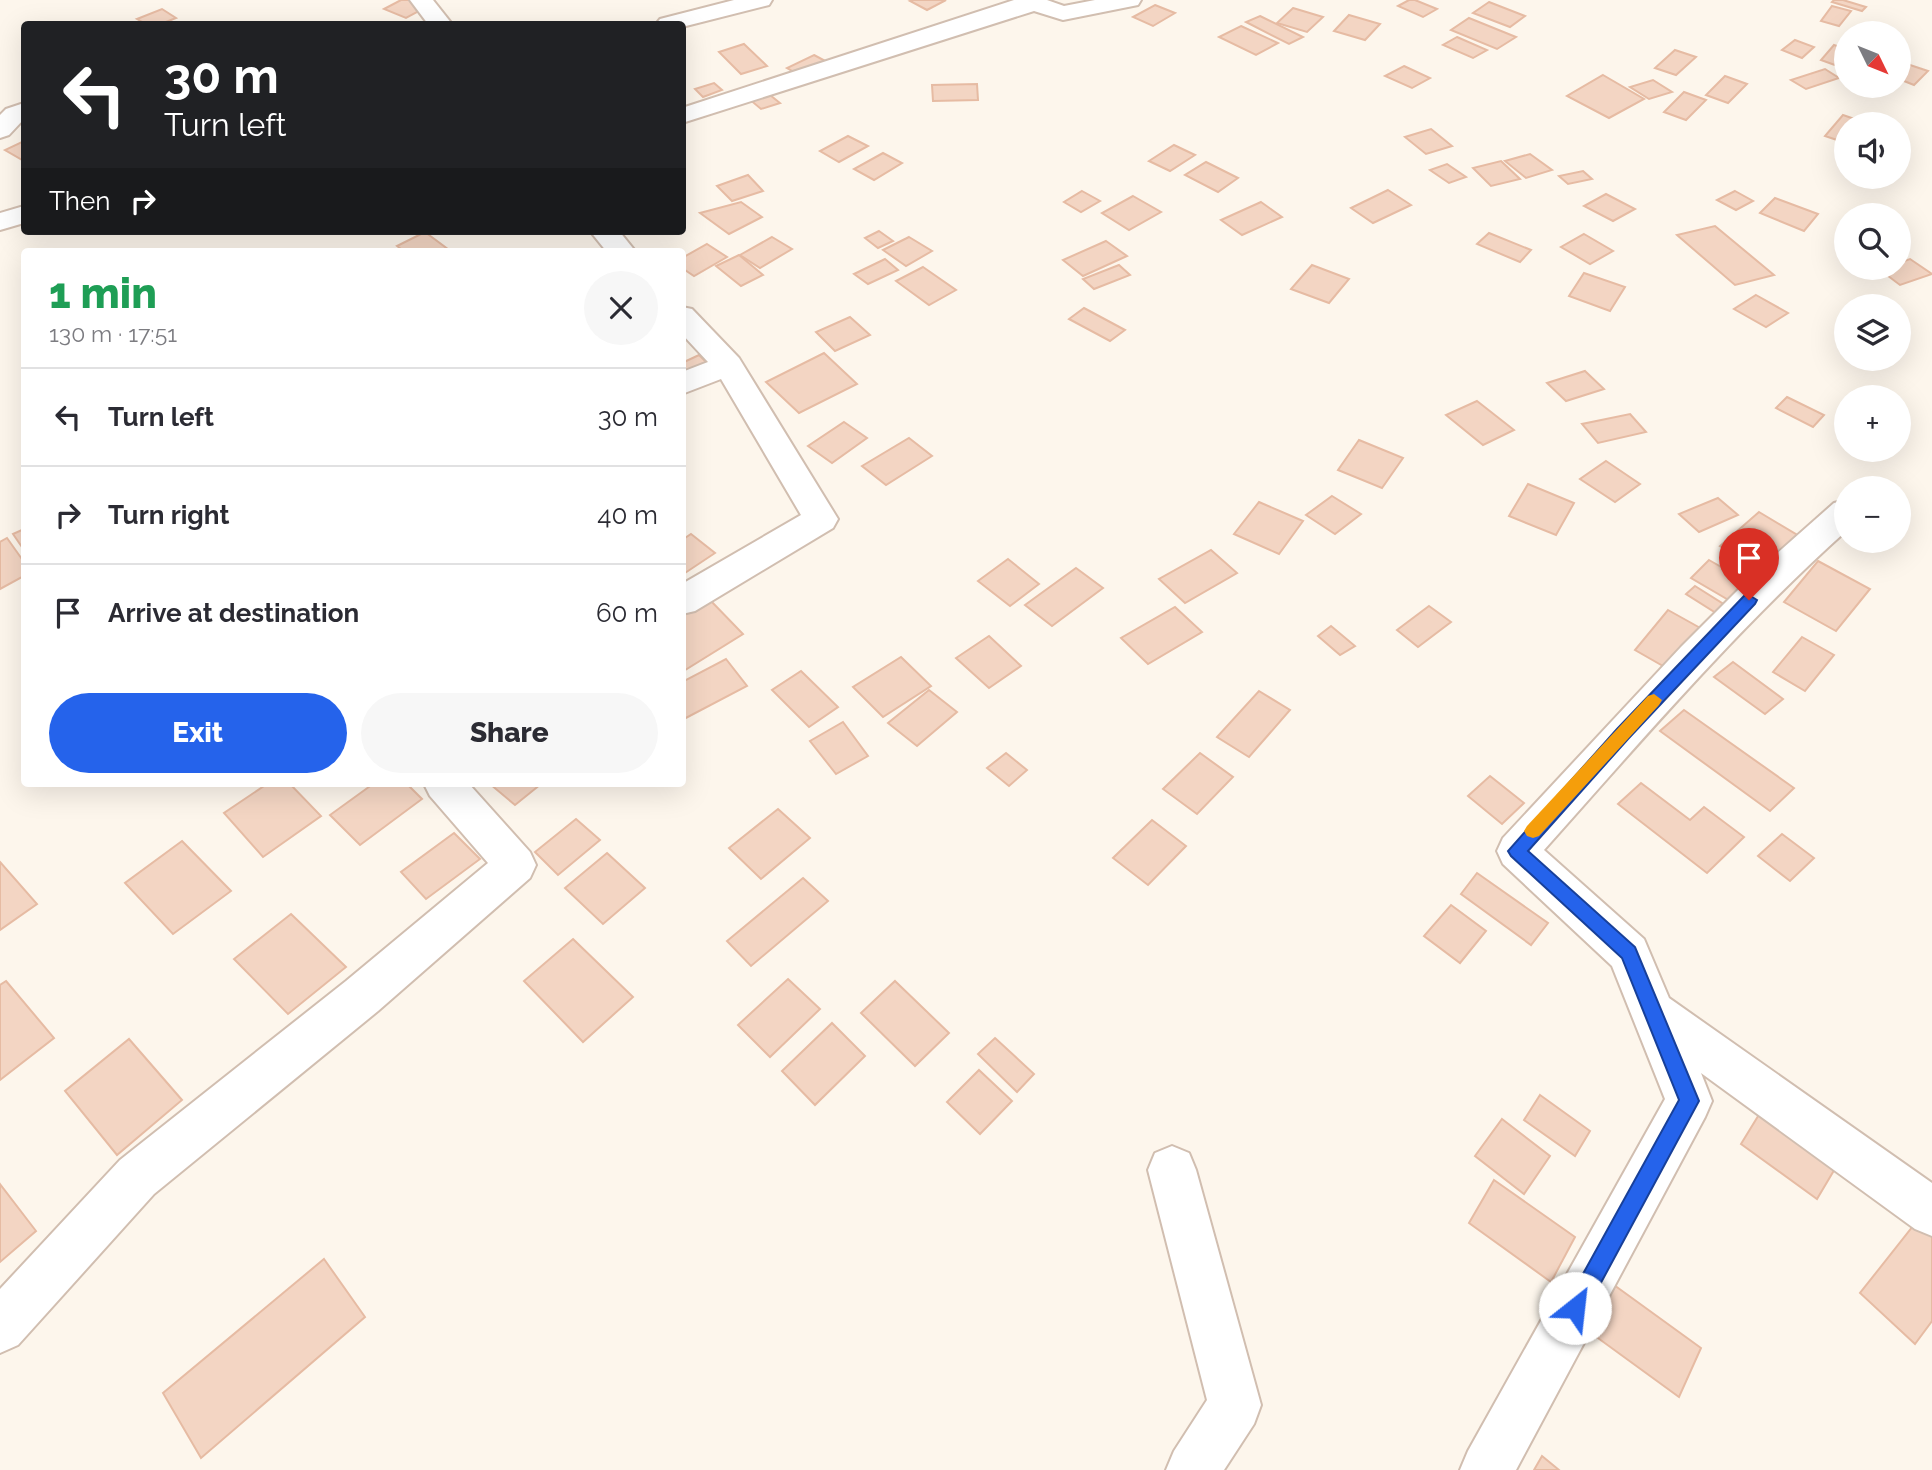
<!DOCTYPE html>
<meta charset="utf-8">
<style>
:root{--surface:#fff;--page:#f7f7f7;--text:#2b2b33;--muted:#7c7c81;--line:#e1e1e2;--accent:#2563eb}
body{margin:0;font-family:Raleway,sans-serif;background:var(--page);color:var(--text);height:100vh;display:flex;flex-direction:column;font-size:26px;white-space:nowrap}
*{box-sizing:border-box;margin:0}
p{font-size:23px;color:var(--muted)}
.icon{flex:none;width:38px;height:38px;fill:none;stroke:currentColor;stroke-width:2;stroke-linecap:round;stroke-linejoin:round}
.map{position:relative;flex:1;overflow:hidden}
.details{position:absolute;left:21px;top:248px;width:665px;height:539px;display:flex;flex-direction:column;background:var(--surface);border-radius:7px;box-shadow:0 7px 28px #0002}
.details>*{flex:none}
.top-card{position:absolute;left:21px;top:21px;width:665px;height:214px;border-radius:7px;box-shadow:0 7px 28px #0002;background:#202124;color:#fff;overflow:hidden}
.needle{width:46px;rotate:133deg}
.buttons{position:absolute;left:1834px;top:21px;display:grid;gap:14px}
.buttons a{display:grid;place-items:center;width:77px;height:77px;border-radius:50%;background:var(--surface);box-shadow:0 7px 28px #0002;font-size:35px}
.pin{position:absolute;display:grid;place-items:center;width:60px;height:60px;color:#fff;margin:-72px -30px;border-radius:50% 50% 50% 0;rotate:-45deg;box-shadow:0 0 7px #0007}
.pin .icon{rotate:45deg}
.me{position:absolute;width:77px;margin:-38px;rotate:29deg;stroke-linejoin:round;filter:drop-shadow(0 0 5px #0008)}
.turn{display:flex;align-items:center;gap:24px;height:147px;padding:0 28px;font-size:32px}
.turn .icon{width:91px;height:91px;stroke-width:2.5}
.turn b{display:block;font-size:49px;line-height:60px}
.then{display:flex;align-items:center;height:66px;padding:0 28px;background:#0003;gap:14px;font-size:26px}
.round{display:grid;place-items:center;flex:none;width:74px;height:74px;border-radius:37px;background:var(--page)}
.head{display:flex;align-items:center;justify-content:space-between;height:119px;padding:0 28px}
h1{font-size:42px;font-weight:800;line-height:52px;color:#1e9e55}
.primary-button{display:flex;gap:14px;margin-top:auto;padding:14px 28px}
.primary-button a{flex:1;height:80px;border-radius:42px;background:var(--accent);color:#fff;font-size:28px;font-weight:800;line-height:80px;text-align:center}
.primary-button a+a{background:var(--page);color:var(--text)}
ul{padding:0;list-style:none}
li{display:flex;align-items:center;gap:21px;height:98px;padding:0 28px;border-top:2px solid var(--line)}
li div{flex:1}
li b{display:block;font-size:26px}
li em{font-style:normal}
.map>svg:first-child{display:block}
</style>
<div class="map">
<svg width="1932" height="1470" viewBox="0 0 1932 1470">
<rect width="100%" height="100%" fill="#fdf6ec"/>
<g fill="#f3d5c3" stroke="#e6bba3" stroke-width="2">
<polygon points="401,0 426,0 434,3 406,18 384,9"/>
<polygon points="913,0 946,0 927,10 910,1"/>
<polygon points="1409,0 1415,0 1437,9 1423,17 1398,6"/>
<polygon points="1834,0 1843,0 1866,7 1862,11 1832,2"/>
<polygon points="1489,2 1525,16 1510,27 1473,13"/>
<polygon points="1155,5 1175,13 1153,26 1133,17"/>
<polygon points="1832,6 1851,11 1839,26 1821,21"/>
<polygon points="1293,8 1323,17 1307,32 1277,23"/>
<polygon points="162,9 176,18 161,24 146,24 137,19"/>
<polygon points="1349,15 1380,24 1365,40 1334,31"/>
<polygon points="1260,16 1303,37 1289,44 1246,22"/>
<polygon points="1469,18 1516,37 1497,49 1451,30"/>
<polygon points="1241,26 1278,43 1256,55 1219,37"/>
<polygon points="1457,37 1487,50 1473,58 1443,45"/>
<polygon points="1795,40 1814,47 1802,58 1782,50"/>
<polygon points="744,44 767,66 741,74 719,52"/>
<polygon points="1834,45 1846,49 1846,69 1821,60"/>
<polygon points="1675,50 1696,57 1676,75 1655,68"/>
<polygon points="814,55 831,64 805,78 787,68"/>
<polygon points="1901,62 1928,71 1914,85 1899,79 1899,64"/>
<polygon points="1404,66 1430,78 1412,88 1385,76"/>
<polygon points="1825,69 1839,78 1806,89 1791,80"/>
<polygon points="1603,75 1644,99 1609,118 1567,96"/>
<polygon points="1725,76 1747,84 1728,103 1706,95"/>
<polygon points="1653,80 1672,92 1649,99 1630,87"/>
<polygon points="714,83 722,90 703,97 695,89"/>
<polygon points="977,84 978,100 933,101 932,85"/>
<polygon points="760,87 780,103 761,109 742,93"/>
<polygon points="1684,92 1706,100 1686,120 1664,112"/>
<polygon points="1843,115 1866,123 1846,124 1846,143 1825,136"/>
<polygon points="1431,129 1452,146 1426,154 1405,137"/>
<polygon points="848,136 868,146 839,162 820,151"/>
<polygon points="24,141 24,161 5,150"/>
<polygon points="1174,145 1195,155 1170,171 1149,161"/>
<polygon points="883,153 902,163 874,180 854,169"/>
<polygon points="1530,154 1552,170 1526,178 1505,161"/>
<polygon points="1501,161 1520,179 1491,186 1473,168"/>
<polygon points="1206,162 1238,178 1218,192 1185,175"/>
<polygon points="1447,164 1466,177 1449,183 1430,170"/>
<polygon points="1583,171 1592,179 1568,184 1559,176"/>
<polygon points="748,175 763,191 732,201 717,186"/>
<polygon points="1388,190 1411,205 1373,223 1351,208"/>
<polygon points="1082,191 1100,201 1081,212 1064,202"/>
<polygon points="1735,191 1753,201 1736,210 1717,200"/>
<polygon points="1606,194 1635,209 1613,221 1584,206"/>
<polygon points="1133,196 1161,212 1129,230 1102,213"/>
<polygon points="1775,198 1818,214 1804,231 1760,213"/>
<polygon points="741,202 762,217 729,234 700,213"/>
<polygon points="1261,202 1282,217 1242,235 1221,220"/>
<polygon points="1715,226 1774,275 1735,285 1677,235"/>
<polygon points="879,231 893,241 878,248 865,238"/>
<polygon points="425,232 449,250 405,252 397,246"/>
<polygon points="1489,233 1531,250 1520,262 1477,244"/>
<polygon points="1584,234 1613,251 1590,264 1561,247"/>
<polygon points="772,237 792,249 760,268 740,255"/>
<polygon points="909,237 932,251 906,266 883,250"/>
<polygon points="1106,241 1127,256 1083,276 1063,260"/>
<polygon points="707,244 727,257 694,276 682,268 682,258"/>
<polygon points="739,255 763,275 741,286 716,266"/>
<polygon points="885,259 898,270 868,284 854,274"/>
<polygon points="1910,259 1932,274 1900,285 1879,269 1899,268 1899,263"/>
<polygon points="1119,265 1130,275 1094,289 1083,279"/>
<polygon points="1312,265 1349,279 1329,303 1291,289"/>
<polygon points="923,267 956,290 929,305 896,281"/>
<polygon points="1584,273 1625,287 1610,311 1569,296"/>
<polygon points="1756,295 1788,313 1766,327 1734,309"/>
<polygon points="1084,308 1125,330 1110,341 1069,319"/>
<polygon points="850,317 870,335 835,351 816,332"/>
<polygon points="824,353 857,384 799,413 766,382"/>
<polygon points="699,355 710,366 682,378 682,363"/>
<polygon points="1585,371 1604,389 1566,401 1547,383"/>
<polygon points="1787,397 1824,415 1813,427 1776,408"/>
<polygon points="1477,401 1514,430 1483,445 1446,415"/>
<polygon points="1630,414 1646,432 1598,443 1582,424"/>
<polygon points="844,422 867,438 832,463 808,446"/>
<polygon points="909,438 932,456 886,485 862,466"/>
<polygon points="1359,440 1403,458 1382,488 1338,470"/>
<polygon points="1606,461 1640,484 1615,502 1580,479"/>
<polygon points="1528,484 1574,503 1556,535 1509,516"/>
<polygon points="1332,496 1361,514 1335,534 1306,515"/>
<polygon points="1718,498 1738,515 1699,532 1679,514"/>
<polygon points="1259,502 1303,521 1279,554 1234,534"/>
<polygon points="1759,512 1799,536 1760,571 1720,546"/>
<polygon points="24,529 24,550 13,534"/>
<polygon points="691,534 715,553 682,575 682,540"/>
<polygon points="7,538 24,562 24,576 0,589 0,542"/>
<polygon points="1211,550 1237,573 1185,603 1159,579"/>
<polygon points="1008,559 1039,584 1010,606 978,581"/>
<polygon points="1709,560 1749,583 1732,602 1691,578"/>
<polygon points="1818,561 1870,589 1836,631 1784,602"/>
<polygon points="1076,568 1103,588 1052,626 1025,605"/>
<polygon points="1695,586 1725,605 1716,613 1686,594"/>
<polygon points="710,600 743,634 682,672 682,616"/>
<polygon points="1429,606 1451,622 1418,647 1397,630"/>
<polygon points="1175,607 1202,632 1148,664 1121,638"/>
<polygon points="1668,610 1702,629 1670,670 1635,650"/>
<polygon points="1331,626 1355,646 1340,655 1318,636"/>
<polygon points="989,636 1021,666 989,688 956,658"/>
<polygon points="1802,637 1834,655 1805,691 1773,672"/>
<polygon points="901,657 931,686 883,717 853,687"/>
<polygon points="726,659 747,686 682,720 682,682"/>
<polygon points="1733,662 1783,699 1765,714 1714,677"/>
<polygon points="801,671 838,707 809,727 772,690"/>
<polygon points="929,690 957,712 917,746 888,723"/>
<polygon points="1259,691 1290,710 1249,757 1217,737"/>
<polygon points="1684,710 1794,788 1770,811 1660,731"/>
<polygon points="843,722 868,756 836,774 810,741"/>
<polygon points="1006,753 1027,770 1009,786 987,768"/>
<polygon points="1200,753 1233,777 1197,814 1163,789"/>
<polygon points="1490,776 1524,803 1502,824 1468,796"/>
<polygon points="1641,783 1690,820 1704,807 1744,837 1707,873 1618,804"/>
<polygon points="267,784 290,784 321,816 263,857 224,813"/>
<polygon points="373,784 407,784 422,799 360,845 330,815"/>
<polygon points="490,784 541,784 515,805"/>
<polygon points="778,809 810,838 761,879 729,848"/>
<polygon points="576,819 600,840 558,875 535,852"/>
<polygon points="1152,820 1186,846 1148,885 1113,858"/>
<polygon points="454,833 480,859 426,899 401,872"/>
<polygon points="1782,834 1814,858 1790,881 1758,856"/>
<polygon points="182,841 231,891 173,934 125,883"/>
<polygon points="607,853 645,888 603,924 565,888"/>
<polygon points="0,862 37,904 0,930"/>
<polygon points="1477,873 1548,923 1531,945 1461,894"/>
<polygon points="803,878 828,901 751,966 727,941"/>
<polygon points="1451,905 1486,931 1460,963 1424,936"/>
<polygon points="291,914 346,967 288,1014 234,959"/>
<polygon points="573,939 633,997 583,1042 524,981"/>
<polygon points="788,979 820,1009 770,1057 738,1025"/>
<polygon points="6,981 54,1038 0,1080 0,985"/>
<polygon points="895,981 949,1033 915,1066 861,1013"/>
<polygon points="832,1023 865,1056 815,1105 782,1071"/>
<polygon points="995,1038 1034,1074 1017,1092 978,1054"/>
<polygon points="129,1039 182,1100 117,1155 65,1091"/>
<polygon points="979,1070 1012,1101 980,1134 947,1102"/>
<polygon points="1540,1095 1590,1131 1575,1156 1524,1120"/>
<polygon points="1760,1113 1836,1167 1817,1199 1741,1144"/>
<polygon points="1502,1119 1550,1156 1524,1194 1475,1156"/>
<polygon points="1494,1180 1575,1237 1551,1282 1469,1223"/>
<polygon points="0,1184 36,1231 0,1262"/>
<polygon points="1917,1221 1932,1234 1932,1321 1915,1344 1860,1293"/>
<polygon points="324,1259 365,1317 201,1458 163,1393"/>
<polygon points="1614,1285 1701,1348 1679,1397 1591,1333"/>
<polygon points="1542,1456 1559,1470 1534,1470"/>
</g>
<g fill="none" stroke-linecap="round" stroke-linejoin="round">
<g stroke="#d1beb0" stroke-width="4">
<g id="minor">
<polygon points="410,0 433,0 452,24 428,24"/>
<polygon points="734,0 772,0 769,5 682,27 682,24 656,24 660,19"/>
<polygon points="1014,0 1047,0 1064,6 1095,0 1141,0 1138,5 1063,20 1034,11 682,123 682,108"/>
<polygon points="24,103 24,119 9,135 0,138 0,115 6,109"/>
<polygon points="24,206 24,223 0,230 0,213"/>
<polygon points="590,231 619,231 636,252 607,252"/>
<polygon points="682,307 692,309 739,358 838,519 833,528 695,611 682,614 682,584 801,515 721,379 682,394 682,372 708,362 682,334"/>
<path d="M1846 500V531C1737 629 1642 740 1544 850L1644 939 1669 998 1932 1183V1236L1915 1229 1701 1073 1712 1101 1705 1117 1516 1470H1460L1468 1451 1665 1099 1612 966 1503 864 1497 851 1503 838 1681 647 1755 573 1834 503Z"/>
<polygon points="424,784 469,784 530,852 536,865 530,878 378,1011 154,1194 18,1345 0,1353 0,1289 120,1160 346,981 488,863 430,796"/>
<polygon points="1172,1146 1189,1153 1196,1170 1261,1405 1254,1424 1224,1470 1166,1470 1174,1451 1207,1400 1148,1170 1155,1153"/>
</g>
</g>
<use href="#minor" fill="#fff" fill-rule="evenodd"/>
</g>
<polygon fill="#2563eb" stroke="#184099" stroke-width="2" points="1749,595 1757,600 1755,604 1628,739 1528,851 1635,947 1699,1101 1583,1316 1575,1319 1568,1316 1565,1308 1568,1301 1679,1100 1622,958 1511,856 1508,851 1617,729 1744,596"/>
<polygon fill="#f59e0b" points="1654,694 1662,700 1659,705 1539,836 1533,838 1527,836 1524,831 1527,826 1648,696"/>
</svg>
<div class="buttons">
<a><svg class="needle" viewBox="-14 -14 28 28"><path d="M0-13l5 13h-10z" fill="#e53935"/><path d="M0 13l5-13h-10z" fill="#7c7c81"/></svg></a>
<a><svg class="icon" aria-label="sound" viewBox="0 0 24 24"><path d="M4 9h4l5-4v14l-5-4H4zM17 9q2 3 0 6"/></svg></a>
<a><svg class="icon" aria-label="search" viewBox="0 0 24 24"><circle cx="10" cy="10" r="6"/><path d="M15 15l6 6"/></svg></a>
<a><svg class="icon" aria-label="layers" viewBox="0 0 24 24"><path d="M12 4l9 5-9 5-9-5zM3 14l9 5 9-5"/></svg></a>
<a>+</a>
<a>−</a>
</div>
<div class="pin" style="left:1749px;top:600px;background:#d93025"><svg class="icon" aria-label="arrive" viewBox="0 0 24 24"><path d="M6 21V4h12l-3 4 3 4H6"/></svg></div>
<svg class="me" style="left:1575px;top:1308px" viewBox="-20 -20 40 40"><circle r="19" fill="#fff"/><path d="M0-13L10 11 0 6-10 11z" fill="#2563eb"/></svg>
<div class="top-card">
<div class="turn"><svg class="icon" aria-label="left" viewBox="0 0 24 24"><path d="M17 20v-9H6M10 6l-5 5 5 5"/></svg><div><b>30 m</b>Turn left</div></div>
<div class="then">Then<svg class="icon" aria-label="right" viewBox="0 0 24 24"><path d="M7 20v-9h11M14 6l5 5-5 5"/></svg></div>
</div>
<section class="details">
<div class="head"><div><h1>1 min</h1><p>130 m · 17:51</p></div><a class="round"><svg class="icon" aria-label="close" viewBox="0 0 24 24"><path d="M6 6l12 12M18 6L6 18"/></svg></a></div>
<ul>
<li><svg class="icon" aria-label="left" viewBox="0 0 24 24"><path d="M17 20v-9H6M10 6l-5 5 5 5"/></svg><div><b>Turn left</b></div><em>30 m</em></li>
<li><svg class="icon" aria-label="right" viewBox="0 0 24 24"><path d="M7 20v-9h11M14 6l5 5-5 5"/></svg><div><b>Turn right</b></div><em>40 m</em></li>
<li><svg class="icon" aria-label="arrive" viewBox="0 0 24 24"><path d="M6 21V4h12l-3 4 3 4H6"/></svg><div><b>Arrive at destination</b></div><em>60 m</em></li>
</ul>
<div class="primary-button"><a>Exit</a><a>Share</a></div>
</section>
</div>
